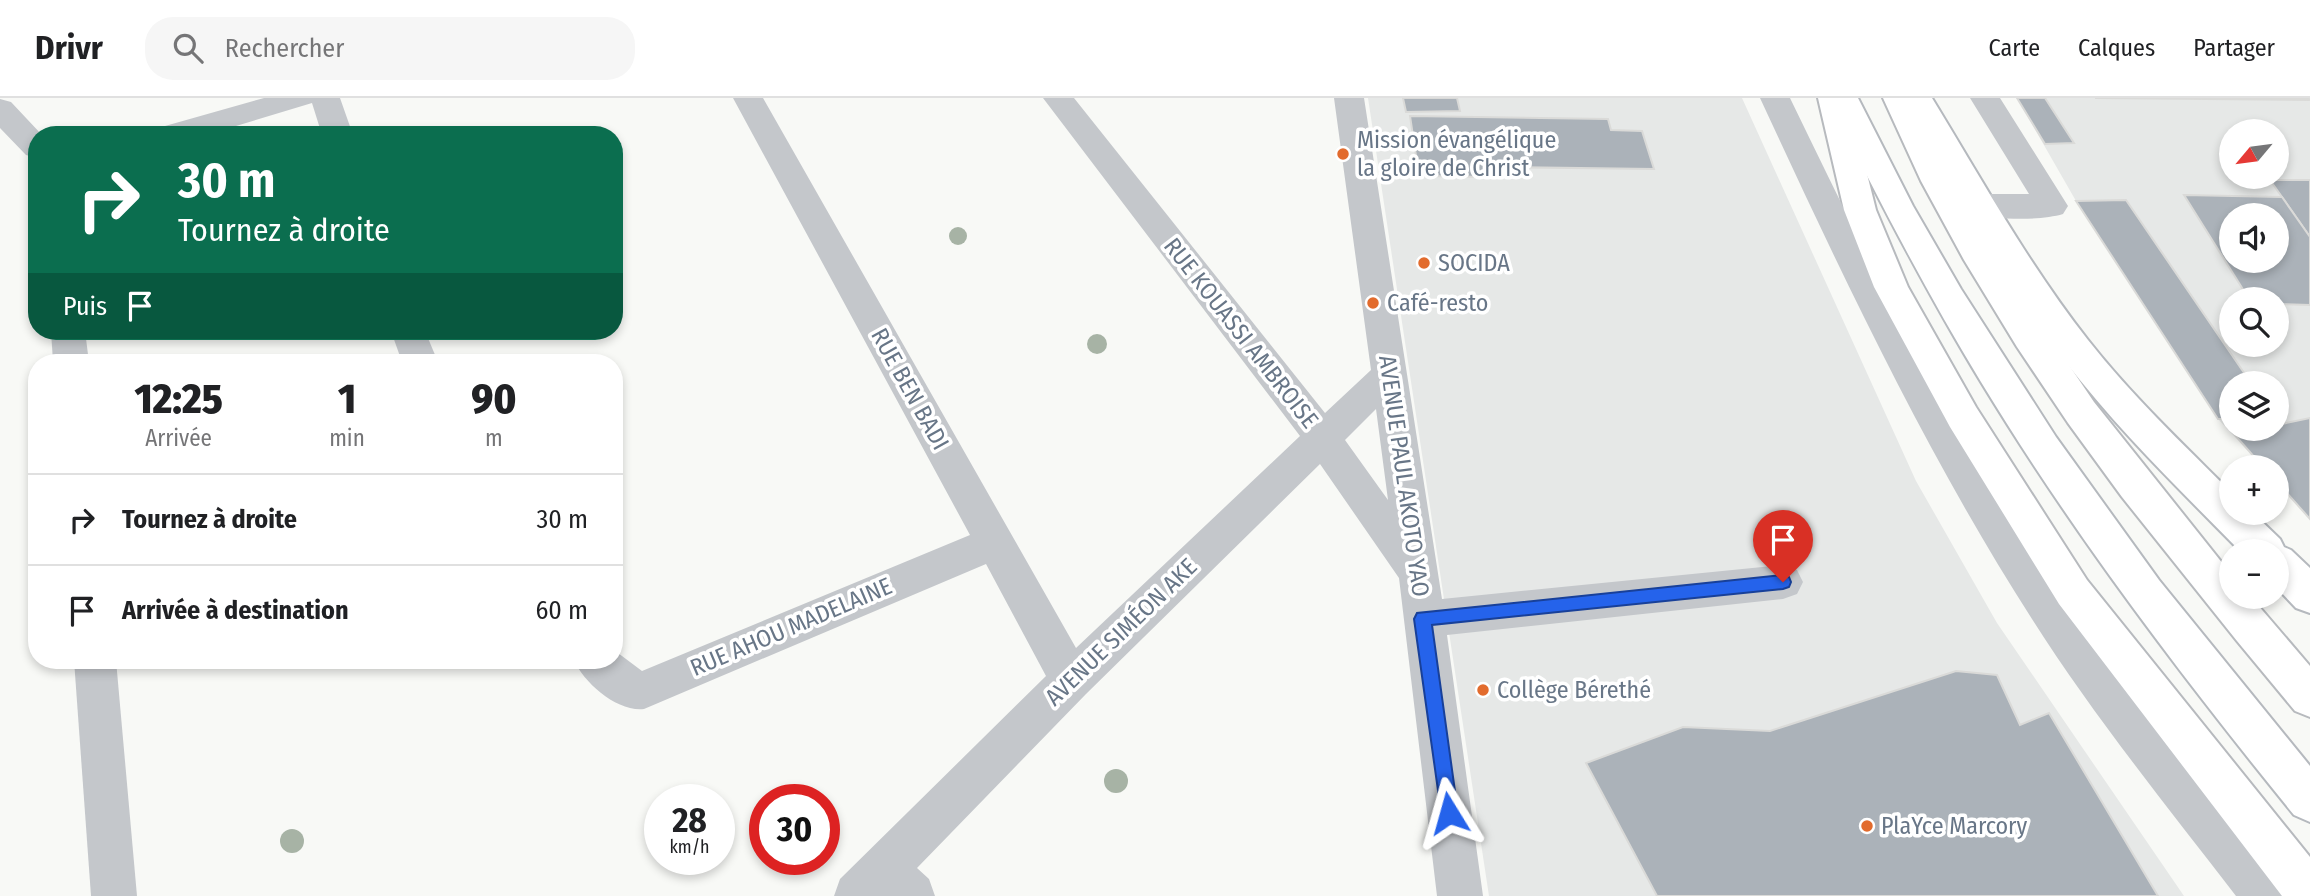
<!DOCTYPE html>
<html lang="fr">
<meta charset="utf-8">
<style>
:root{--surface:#fff;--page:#f6f6f6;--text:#202124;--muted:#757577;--line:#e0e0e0}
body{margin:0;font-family:"Fira Sans Condensed",sans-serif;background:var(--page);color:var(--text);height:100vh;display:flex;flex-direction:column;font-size:26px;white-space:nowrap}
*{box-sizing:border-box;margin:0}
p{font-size:23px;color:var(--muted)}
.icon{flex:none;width:38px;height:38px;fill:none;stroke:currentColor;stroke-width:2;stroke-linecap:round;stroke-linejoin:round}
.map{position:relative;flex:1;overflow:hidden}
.sheet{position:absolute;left:28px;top:256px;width:595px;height:315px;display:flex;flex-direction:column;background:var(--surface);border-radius:28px;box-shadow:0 4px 10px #0003}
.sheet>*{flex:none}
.hud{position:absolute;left:28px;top:28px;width:595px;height:214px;border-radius:28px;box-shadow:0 4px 10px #0003;background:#0b6e4f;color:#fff;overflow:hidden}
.needle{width:46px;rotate:241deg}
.tools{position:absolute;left:2219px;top:21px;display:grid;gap:14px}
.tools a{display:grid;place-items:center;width:70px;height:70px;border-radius:50%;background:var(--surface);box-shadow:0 4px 10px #0003;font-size:35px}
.speed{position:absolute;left:644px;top:686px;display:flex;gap:14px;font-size:35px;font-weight:700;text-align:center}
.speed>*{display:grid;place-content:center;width:91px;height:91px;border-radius:50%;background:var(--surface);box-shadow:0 4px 10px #0003;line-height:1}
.speed small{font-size:18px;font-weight:400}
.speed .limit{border:10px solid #d22;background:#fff;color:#111}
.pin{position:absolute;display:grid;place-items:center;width:60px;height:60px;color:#fff;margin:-72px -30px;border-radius:50% 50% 50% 0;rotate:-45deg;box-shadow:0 0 7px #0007}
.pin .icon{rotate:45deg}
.me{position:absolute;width:77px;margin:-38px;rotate:352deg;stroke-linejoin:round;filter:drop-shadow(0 0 5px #0008)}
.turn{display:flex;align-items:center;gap:24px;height:147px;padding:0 35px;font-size:32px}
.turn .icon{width:91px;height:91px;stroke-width:2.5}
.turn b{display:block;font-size:49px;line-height:60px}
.then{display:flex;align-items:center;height:66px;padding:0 35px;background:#0003;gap:14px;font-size:26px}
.eta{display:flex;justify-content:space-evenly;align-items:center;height:119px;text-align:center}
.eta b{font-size:42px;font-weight:800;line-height:49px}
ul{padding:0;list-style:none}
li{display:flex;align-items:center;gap:21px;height:91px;padding:0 35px;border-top:2px solid var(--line)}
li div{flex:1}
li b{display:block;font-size:26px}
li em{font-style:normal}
header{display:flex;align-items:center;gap:42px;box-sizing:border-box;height:98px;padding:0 35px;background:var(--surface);border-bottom:2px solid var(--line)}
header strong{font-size:33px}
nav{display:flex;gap:38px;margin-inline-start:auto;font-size:24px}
.search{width:490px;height:63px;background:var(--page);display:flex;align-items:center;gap:18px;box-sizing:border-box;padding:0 24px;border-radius:28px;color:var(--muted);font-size:26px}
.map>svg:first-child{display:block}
</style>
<header>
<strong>Drivr</strong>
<div class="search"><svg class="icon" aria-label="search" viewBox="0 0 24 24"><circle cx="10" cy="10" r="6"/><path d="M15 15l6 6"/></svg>Rechercher</div>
<nav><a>Carte</a><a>Calques</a><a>Partager</a></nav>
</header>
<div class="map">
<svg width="2310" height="798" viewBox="0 0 2310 798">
<rect width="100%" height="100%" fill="#f8f9f6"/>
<g fill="#e6e8e7" fill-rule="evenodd">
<polygon points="1368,0 1742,0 1916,383 1997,525 2184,798 1489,798"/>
<path d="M2017 0H2310V421L2277 384V369H2263L2218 321 2076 103ZM2231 33H2277V79H2231ZM2231 117H2277V163H2231ZM2231 201H2277V247H2231ZM2231 285H2277V331H2231Z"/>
</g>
<g fill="#abb2b9" stroke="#dadad8" stroke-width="2" fill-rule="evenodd">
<polygon points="1403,0 1457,0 1460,13 1406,14"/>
<polygon points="2017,0 2045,0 2074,45 2045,46"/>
<polygon points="2095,0 2308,0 2310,2"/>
<polygon points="1410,18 1608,21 1611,32 1642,33 1654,71 1494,69 1496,79 1419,78"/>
<polygon points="2270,82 2310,82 2310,139 2282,99"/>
<path d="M2184 97 2282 99 2310 139V207L2277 206V201H2249ZM2231 117H2277V163H2231Z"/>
<polygon points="2126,102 2251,285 2231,285 2231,321 2218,321 2076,103"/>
<polygon points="2310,320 2310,421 2277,384 2277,369 2263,369 2234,336 2259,331 2277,331 2277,327"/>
<polygon points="1956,573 1997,577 2020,627 2049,615 2158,798 1657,798 1586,665 1683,629 1770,633"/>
</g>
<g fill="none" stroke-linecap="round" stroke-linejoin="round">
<g stroke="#b5b9be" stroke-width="4">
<g id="major">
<path d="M1828 0H1858L1913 108 1961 191 2056 339 2159 482 2310 668V724L2294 717C2182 579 2074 437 1981 284 1925 192 1876 97 1828 0Z"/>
<path d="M1902 0H1932C1982 82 2029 167 2088 242 2131 297 2182 345 2231 394V415H2253L2280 441 2284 449 2291 452 2310 470V515L2296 510 2277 490V453H2240C2180 392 2117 331 2064 262 2001 181 1954 88 1902 0Z"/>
</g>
</g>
<g stroke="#b7babe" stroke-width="4">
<g id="highway">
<polygon points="1818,0 1848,0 1876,112 1908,189 1976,309 2087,482 2310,759 2310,798 2282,798 2059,506 1950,329 1874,189 1844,112"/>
<polygon points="1883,0 1913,0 1953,83 1993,155 2094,304 2231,476 2231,499 2251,499 2310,568 2310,619 2295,613 2237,543 2122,399 2068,325 2017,249 1964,162 1921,83"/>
</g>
</g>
<g fill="#c4c7cb" fill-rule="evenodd">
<polygon points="264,0 340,0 353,37 322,37 312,5 206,37 154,37 158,30"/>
<path d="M733 0H763L1076 550 1300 338 1043 0H1074L1325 315 1371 272 1334 0H1364L1442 501 1783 467 1797 472 1803 484 1797 496 1783 501 1447 537 1483 798H1437L1399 480 1320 366 1086 596 917 770 929 781 935 798H834L840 781 1046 578 986 466 644 611C617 614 584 585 574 562H614V552L642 573 970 437ZM1376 311 1388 402 1345 342Z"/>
<path d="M1760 0H1790C1872 169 1955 341 2061 497 2129 596 2207 688 2282 781L2288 798H2236C2166 707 2093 617 2032 521 1926 356 1842 177 1760 0Z"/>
<path d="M1970 0H2000L2068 108 2063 116C2040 123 1994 122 1971 115L1966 107 1971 99 1982 96H2029Z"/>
<polygon points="0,1 11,4 42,37 37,37 37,60 26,57 0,30"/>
<polygon points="51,233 85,233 89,264 53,264"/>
<polygon points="391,233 425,233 438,264 402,264"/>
<polygon points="74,562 116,562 137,798 91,798"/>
</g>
<use href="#major" fill="#fff" fill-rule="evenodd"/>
<use href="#highway" fill="#fff" fill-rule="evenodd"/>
</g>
<g fill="#a7b3a5">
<circle cx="958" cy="138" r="9"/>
<circle cx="1097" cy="246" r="10"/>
<circle cx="1116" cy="683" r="12"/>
<circle cx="292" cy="743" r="12"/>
</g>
<polygon fill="#2563eb" stroke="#184099" stroke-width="2" points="1783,477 1789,479 1791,484 1789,489 1783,491 1432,527 1458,715 1455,721 1449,724 1442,721 1414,521 1417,515"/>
<g fill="#e26b2d" stroke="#fff" stroke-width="2.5">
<circle cx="1343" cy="56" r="7"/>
<circle cx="1424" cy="165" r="7"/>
<circle cx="1373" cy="205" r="7"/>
<circle cx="1483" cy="592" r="7"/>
<circle cx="1867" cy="728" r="7"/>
</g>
<g text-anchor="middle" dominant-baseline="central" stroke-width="7" stroke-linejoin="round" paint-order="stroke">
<g font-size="24" fill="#687687" stroke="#fff" text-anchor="start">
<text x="1357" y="42">Mission évangélique<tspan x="1357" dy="28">la gloire de Christ</tspan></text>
<text x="1438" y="165">SOCIDA</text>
<text x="1387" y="205">Café-resto</text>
<text x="1497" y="592">Collège Bérethé</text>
<text x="1881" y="728">PlaYce Marcory</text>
</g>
<g font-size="24" fill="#687687" stroke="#fff">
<text transform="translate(1241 235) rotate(52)">RUE KOUASSI AMBROISE</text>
<text transform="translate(910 291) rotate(61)">RUE BEN BADI</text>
<text transform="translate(1404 378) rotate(82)">AVENUE PAUL AKOTO YAO</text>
<text transform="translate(791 529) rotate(-23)">RUE AHOU MADELAINE</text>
<text transform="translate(1121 534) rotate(-44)">AVENUE SIMÉON AKE</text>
</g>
</g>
</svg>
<div class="tools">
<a><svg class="needle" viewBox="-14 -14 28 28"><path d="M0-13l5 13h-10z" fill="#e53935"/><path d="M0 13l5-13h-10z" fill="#757577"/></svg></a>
<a><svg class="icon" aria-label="sound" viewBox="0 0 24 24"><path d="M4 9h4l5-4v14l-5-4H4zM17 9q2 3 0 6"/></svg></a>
<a><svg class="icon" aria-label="search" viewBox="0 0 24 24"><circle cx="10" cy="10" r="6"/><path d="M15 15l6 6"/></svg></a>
<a><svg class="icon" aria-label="layers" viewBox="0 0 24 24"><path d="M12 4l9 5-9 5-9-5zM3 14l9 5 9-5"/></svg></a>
<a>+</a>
<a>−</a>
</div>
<div class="speed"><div>28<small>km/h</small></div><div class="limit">30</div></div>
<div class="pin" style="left:1783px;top:484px;background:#d93025"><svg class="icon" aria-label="arrive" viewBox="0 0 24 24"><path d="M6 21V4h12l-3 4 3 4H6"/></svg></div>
<svg class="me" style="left:1449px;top:715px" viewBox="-20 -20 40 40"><path d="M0-17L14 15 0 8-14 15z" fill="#2563eb" stroke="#fff" stroke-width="4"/></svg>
<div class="hud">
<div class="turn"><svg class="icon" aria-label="right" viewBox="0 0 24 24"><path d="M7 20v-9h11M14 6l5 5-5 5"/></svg><div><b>30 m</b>Tournez à droite</div></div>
<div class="then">Puis<svg class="icon" aria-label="arrive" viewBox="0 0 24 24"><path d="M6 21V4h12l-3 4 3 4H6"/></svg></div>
</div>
<section class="sheet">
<div class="eta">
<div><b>12:25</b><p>Arrivée</p></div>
<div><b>1</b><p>min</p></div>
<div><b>90</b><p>m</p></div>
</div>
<ul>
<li><svg class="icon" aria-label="right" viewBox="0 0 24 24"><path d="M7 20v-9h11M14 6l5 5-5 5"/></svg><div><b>Tournez à droite</b></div><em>30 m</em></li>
<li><svg class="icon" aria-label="arrive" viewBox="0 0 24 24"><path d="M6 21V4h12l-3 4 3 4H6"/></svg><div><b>Arrivée à destination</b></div><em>60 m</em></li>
</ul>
</section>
</div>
